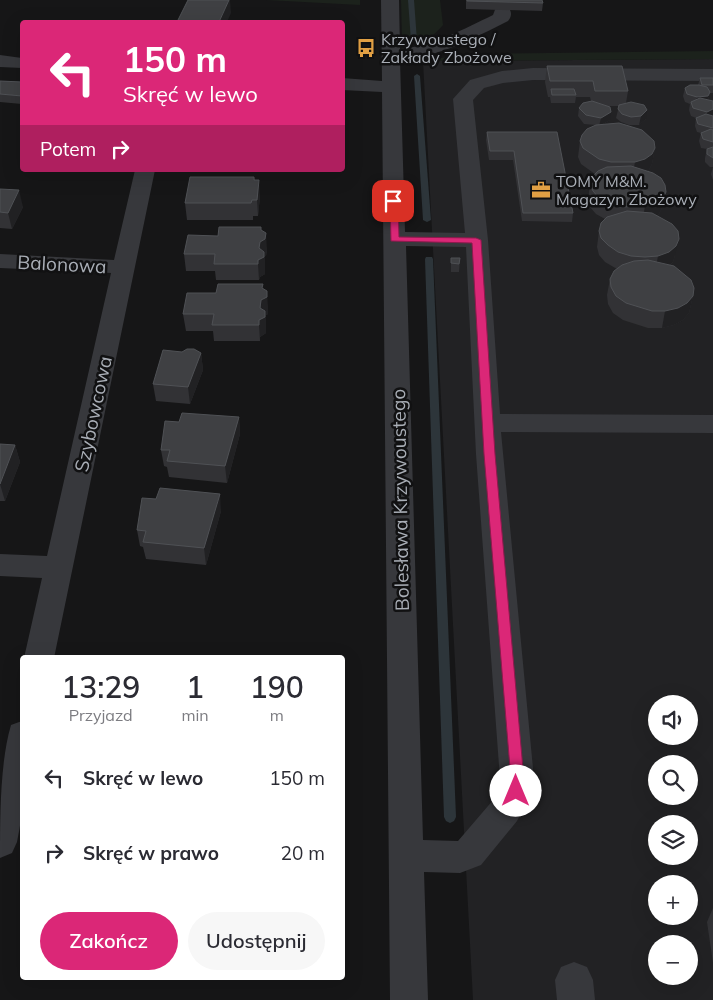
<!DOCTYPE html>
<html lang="pl">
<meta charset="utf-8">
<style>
:root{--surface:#fff;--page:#f7f7f7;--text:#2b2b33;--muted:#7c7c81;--accent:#db2777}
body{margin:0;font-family:Mulish,sans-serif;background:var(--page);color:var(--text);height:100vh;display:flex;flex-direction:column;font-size:19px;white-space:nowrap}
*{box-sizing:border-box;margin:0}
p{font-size:16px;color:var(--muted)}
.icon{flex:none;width:28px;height:28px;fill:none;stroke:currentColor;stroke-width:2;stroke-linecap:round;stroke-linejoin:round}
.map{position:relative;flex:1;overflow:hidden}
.side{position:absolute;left:20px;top:655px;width:325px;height:325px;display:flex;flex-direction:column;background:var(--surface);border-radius:5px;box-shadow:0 5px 20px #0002}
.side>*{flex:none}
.banner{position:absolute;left:20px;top:20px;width:325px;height:152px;border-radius:5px;box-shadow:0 5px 20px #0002;background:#db2777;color:#fff;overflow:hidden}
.tools{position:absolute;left:648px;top:695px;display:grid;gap:10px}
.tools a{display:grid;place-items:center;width:50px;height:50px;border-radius:50%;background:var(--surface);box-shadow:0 5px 20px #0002;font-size:25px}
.pin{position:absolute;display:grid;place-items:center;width:42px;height:42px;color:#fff;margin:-21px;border-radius:10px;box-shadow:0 2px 8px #0006}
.me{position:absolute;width:55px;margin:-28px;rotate:0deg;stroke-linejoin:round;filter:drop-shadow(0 0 4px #0008)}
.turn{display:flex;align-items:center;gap:18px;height:105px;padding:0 20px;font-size:22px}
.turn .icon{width:65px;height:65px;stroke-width:2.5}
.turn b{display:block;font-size:35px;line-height:42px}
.then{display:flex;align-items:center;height:48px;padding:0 20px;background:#0003;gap:10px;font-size:19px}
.eta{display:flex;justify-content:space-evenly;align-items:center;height:85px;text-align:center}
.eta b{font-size:30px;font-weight:600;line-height:35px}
.primary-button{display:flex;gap:10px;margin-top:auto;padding:10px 20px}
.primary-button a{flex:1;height:58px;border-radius:30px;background:var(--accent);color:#fff;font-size:20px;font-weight:600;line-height:58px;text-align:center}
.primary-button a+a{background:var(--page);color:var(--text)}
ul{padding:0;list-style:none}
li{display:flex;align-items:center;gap:15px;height:75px;padding:0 20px}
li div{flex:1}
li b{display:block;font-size:19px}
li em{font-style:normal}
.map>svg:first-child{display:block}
</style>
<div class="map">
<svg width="713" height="1000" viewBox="0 0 713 1000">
<rect width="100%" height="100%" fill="#161617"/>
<path fill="#222224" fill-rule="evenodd" d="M713 59V1000H473L423 61ZM656 704H689V736H656ZM656 764H689V796H656ZM656 824H689V856H656ZM656 884H689V916H656ZM656 944H689V976H656Z"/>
<g fill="#1c221c">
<polygon points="266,0 360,0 360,5"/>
<path d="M401 0H440L443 25C431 39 421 46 402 42Z"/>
<polygon points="713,51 713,59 423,61 465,54"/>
</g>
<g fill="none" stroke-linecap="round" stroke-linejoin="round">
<g fill="#2d353a" fill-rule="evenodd">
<polygon points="408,0 414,0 417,41 414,43 411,41"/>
<polygon points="417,74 420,76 431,220 427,222 423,220 414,76"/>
<polygon points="426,257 432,257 433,259 456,817 454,821 450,823 446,821 444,817 425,259"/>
</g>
<g fill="#37383c" fill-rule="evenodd">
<path d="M381 0H399L400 49C433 46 464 29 493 15L496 7 502 6 508 7C512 12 512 16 508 21 474 38 439 57 400 60L405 232 465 233 453 99 470 80 502 71 533 68 713 69V81L533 80 503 83 484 88 473 100 488 240 500 414 713 415V433L501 432 534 779 528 800 517 821 481 865 460 873 424 872 428 1000H390L382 92 342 90V78L382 81ZM406 246 466 247 476 454 500 779 494 799 458 841 423 840Z"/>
<polygon points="0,55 22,58 22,68 0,67"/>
<polygon points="135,170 155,170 54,658 24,658 42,578 0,576 0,554 47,556 111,273 0,268 0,254 114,260"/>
<path d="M22 721V815L17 842 12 853 0 858C0 817 0 762 11 725Z"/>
<polygon points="574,962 587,967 593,980 595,1000 557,1000 555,980 561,967"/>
</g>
</g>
<g fill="#323235">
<polygon points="466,0 542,0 543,3 542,11 466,9"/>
<polygon points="547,66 628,91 626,103 646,119 639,125 629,125 621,122 616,118 619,106 609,106 610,120 601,125 655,148 652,164 649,170 648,171 666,192 662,208 659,214 657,216 675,255 673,262 670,265 693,296 689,313 683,320 674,325 662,328 648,328 623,320 613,313 608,304 607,295 610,279 617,269 605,262 599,255 597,247 599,231 605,219 596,214 590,207 588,200 590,184 595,174 581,164 578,157 580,141 596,125 584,124 578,116 579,108 591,101 590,97 576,97 575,103 551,103 550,97 548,97 545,82"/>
<polygon points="700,78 713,78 713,93 710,93 708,100 713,102 713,180 711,174 713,167 710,167 705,162 705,158 707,149 701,148 699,141 701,133 697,132 695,126 696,118 691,116 689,110 690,104 685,102 683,96 685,88 698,85"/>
<polygon points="0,81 22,82 22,104 0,102"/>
<polygon points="487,132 557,132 573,213 572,222 522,221 513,160 489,160 486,140"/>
<polygon points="254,177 255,180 260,196 258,216 253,216 253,220 187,220 185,203"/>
<polygon points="0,189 23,207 12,229 0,228"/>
<polygon points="262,231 267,250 266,256 265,256 265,274 260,277 259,280 216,280 215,271 186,271 184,254 218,236"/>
<polygon points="451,258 460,258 459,272 451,272"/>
<polygon points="263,288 268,308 268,314 266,315 266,333 260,337 260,341 214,341 213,331 186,331 183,314"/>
<polygon points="201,353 203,370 190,404 156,401 153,384"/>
<polygon points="239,417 240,434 227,483 169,477 167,467 164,466 161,450 179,422"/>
<polygon points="0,444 15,445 20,462 5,501 0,501"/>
<polygon points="221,511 206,565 146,559 143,547 140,546 137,530"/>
<polygon points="713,908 713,963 707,922"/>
</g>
<g fill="#212123">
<polygon points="229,0 230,0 231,13 227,22 219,22"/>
<polygon points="710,92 708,100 706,104 695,106 697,97"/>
<polygon points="713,109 713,117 705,120 707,112"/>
<polygon points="647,110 646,119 639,125 641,116"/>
<polygon points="611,112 610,120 599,126 601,118"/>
<polygon points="655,148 652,164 649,170 642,175 632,178 635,162"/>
<polygon points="259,180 260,196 258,216 257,200"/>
<polygon points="19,190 23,207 12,229 8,213"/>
<polygon points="666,192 662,208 659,214 652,220 642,223 645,206"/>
<polygon points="261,227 262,241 266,233 267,250 266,256 265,256 265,274 260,277 259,280 258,264"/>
<polygon points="679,239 675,255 673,262 666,268 655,272 658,256"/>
<polygon points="263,284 264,299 267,291 268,308 268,314 266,315 266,333 260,337 260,341 259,325"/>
<polygon points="693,296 689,313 683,320 674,325 662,328 665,311"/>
<polygon points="201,353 203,370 190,404 188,387"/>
<polygon points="239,417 240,434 227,483 225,466"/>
<polygon points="15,445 20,462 5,501 0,484"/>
<polygon points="220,494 221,511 206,565 204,548"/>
</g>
<g fill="#3f4043" stroke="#4f5155">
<polygon points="188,0 229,0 219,22 177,22"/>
<polygon points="467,0 542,0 543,3 467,1"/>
<polygon points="547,66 622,66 628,91 595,91 593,81 550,81"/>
<polygon points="700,78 713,78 713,85 702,85"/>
<polygon points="0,81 22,82 22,96 0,94"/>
<polygon points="690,85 699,85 707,87 710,92 708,96 697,97 687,94 685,88"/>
<polygon points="551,89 574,89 576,95 552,95"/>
<polygon points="700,98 713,101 713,109 707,112 693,108 691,102"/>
<polygon points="592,101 610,107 611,112 601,118 586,115 579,108 583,103"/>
<polygon points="631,102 644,105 647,110 641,116 631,117 622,114 618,109 619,105"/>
<polygon points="706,114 713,116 713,128 698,124 696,118"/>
<polygon points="619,123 642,130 654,141 655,148 652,154 645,159 635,162 611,162 599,159 583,148 580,141 582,135 587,129 596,125"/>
<polygon points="711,129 713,130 713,142 703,139 701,133"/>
<polygon points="487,132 557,132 573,213 523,213 514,151 490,151"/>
<polygon points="713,147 713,158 707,154 707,149"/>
<polygon points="631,166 653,173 661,178 665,185 666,192 663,198 656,203 645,206 621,207 609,203 599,198 593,191 590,184 592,177 598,171 607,167"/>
<polygon points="190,177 254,177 254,180 259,180 257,200 252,200 251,203 185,203"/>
<polygon points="0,189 19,190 8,213 0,212"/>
<polygon points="627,211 652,213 672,224 678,231 679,239 676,246 669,252 658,256 645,257 631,256 618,252 608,245 601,238 599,231 601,223 607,217"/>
<polygon points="219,227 261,227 261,230 266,233 265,239 260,242 259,248 264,252 264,257 258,260 258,264 214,264 215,254 184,254 188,235 218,236"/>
<polygon points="451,258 460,258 459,264 451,263"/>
<polygon points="648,260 674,266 691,280 694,288 693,296 687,303 678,308 665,311 652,311 626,303 616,296 611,287 610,279 614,271 622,265 634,261"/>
<polygon points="218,284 263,284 262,288 267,291 267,297 261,300 260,308 265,311 265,317 259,320 259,325 212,325 214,314 183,314 187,293 216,293"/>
<polygon points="187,349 194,349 201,353 188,387 153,384 163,350 182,352"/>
<polygon points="182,413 239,417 225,466 167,461 170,450 161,450 165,421 179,422"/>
<polygon points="0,444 15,445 0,484"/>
<polygon points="160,488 220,494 204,548 143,542 146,531 137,530 142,498 156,499"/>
</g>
<polygon fill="#db2777" stroke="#8e194d" points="390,199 393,199 398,201 399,237 476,238 481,240 495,454 524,780 521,796 516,797 511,796 509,791 511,780 484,454 472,243 391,241"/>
<defs>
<g id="bus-bare" transform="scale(1.5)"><path d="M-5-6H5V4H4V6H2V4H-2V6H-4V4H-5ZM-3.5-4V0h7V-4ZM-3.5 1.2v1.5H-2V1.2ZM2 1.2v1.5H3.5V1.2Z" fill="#e1a044" stroke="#111112" stroke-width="2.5" paint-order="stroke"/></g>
<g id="office-bare" transform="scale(1.5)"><path d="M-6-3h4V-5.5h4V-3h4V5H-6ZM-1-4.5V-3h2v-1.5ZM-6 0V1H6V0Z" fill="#e1a044" stroke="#111112" stroke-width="2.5" paint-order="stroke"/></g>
</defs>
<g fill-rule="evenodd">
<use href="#bus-bare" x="366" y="48"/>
<use href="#office-bare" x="541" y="190"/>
</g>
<g text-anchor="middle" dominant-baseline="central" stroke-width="5" stroke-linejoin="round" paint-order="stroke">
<g font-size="16" fill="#a9aeb6" stroke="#111112" text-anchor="start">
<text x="381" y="39">Krzywoustego /<tspan x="381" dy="18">Zakłady Zbożowe</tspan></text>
<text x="556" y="181">TOMY M&amp;M.<tspan x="556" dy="18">Magazyn Zbożowy</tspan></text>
</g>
<g font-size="19" fill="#a9aeb6" stroke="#111112">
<text transform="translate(62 264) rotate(3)">Balonowa</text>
<text transform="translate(93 414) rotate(-78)">Szybowcowa</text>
<text transform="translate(400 500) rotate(-91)">Bolesława Krzywoustego</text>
</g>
</g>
</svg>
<div class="tools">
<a><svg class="icon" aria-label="sound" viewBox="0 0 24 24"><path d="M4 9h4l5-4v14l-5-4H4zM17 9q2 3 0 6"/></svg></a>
<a><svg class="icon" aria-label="search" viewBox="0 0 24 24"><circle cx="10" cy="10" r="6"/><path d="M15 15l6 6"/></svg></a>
<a><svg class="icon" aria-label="layers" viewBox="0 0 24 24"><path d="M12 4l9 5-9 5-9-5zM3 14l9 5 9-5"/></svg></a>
<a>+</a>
<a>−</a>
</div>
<div class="pin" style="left:393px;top:201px;background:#d93025"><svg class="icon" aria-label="arrive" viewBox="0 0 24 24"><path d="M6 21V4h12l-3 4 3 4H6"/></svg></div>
<svg class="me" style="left:516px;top:791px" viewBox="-20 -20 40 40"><circle r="19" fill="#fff"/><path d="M0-13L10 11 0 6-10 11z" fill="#db2777"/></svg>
<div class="banner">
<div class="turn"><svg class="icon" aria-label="left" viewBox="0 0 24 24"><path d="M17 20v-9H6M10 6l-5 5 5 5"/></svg><div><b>150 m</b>Skręć w lewo</div></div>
<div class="then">Potem<svg class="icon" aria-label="right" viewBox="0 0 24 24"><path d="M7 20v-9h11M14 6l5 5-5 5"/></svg></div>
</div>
<section class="side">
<div class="eta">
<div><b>13:29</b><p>Przyjazd</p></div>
<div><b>1</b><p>min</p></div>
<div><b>190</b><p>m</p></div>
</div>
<ul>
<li><svg class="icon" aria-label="left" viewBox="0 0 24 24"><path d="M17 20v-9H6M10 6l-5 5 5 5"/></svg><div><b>Skręć w lewo</b></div><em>150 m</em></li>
<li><svg class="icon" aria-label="right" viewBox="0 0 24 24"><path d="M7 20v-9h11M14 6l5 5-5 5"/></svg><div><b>Skręć w prawo</b></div><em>20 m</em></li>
</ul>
<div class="primary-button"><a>Zakończ</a><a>Udostępnij</a></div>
</section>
</div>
